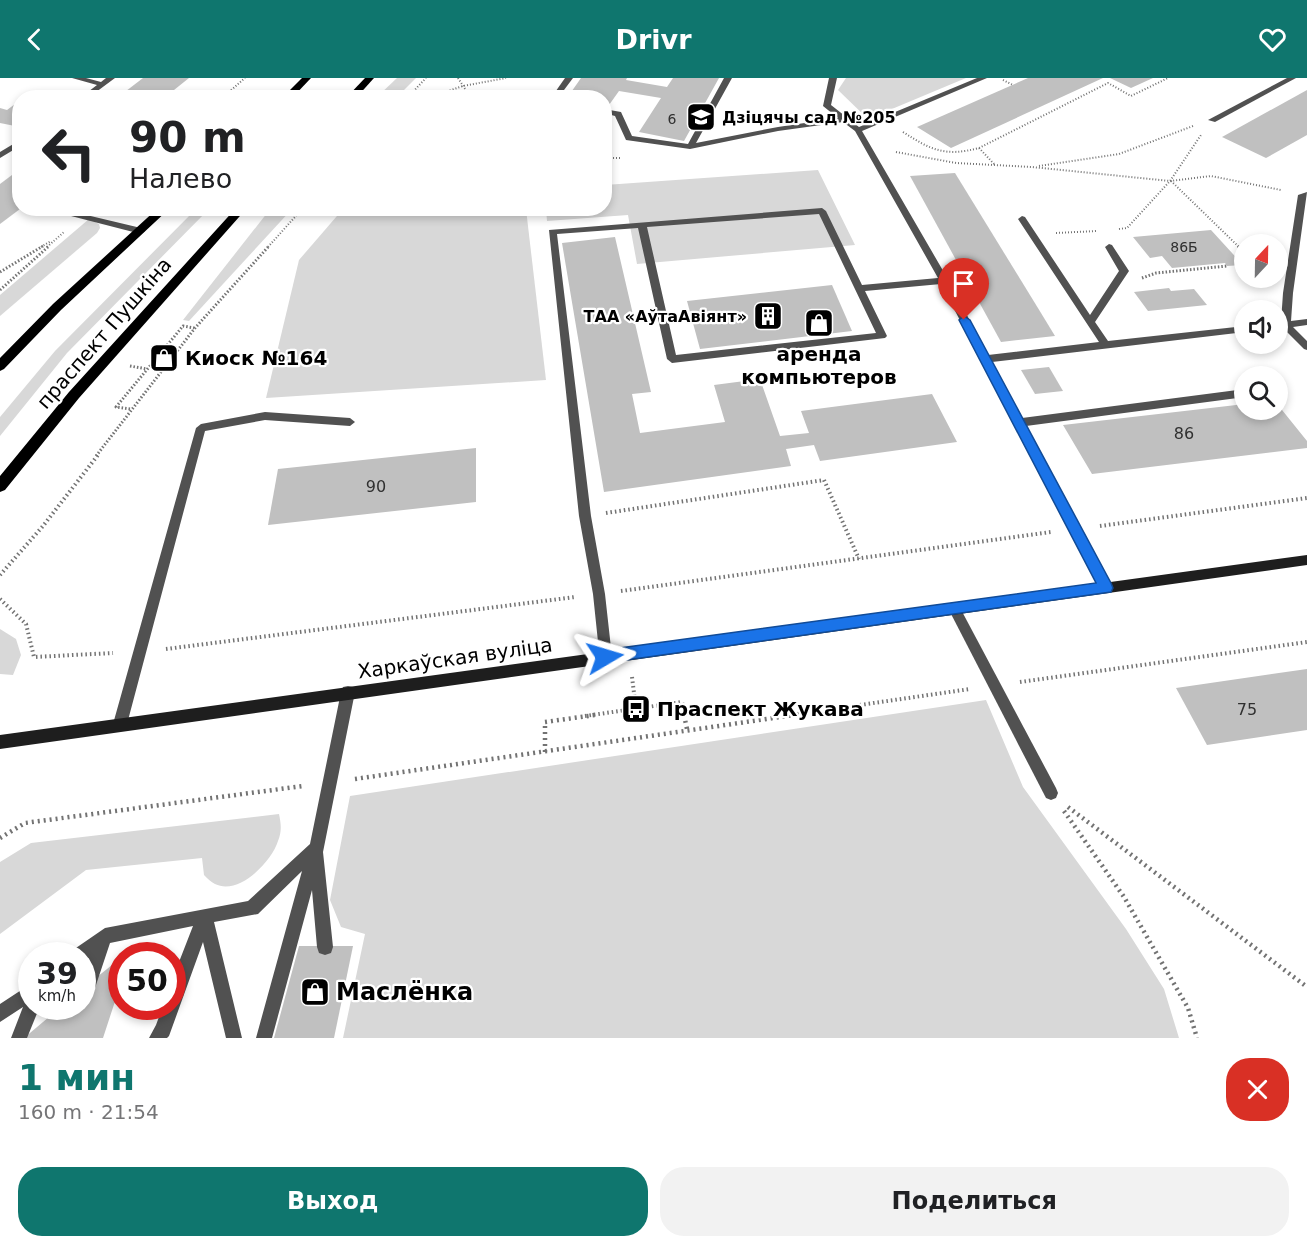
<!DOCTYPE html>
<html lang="ru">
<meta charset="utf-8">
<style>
:root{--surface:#fff;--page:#f2f2f2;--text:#202124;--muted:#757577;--accent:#0f766e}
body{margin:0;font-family:"DejaVu Sans",sans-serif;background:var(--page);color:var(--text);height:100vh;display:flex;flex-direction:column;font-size:22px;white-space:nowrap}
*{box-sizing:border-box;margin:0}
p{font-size:20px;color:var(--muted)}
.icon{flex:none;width:33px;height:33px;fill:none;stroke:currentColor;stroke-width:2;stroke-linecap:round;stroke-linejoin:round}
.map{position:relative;height:960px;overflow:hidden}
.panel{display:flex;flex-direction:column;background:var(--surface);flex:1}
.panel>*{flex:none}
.top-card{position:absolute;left:12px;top:12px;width:600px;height:126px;border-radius:24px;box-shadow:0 3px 9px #0003;background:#fff;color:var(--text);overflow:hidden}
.needle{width:39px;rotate:22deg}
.tools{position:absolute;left:1234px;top:156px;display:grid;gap:12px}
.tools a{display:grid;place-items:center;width:54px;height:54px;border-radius:50%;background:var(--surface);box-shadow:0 3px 9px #0003;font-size:30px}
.speed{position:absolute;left:18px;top:864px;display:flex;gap:12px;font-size:30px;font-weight:700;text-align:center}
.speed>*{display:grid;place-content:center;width:78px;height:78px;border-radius:50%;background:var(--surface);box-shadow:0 3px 9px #0003;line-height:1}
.speed small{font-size:15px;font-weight:400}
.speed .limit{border:9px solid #d22;background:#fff;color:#111}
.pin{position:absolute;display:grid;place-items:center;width:51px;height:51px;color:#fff;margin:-62px -26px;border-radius:50% 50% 50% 0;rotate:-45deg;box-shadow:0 0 6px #0007}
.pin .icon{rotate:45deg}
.me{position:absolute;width:66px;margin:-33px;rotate:83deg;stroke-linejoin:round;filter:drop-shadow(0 0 4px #0008)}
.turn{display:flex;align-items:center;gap:21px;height:126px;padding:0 18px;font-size:27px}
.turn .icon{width:78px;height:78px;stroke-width:2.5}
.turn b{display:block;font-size:42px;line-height:51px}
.round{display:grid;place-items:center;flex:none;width:63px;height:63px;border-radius:24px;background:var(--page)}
.head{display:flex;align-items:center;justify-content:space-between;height:102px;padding:0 18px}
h1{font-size:36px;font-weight:600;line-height:45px;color:var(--accent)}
.cta{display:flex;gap:12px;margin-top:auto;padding:12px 18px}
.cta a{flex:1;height:69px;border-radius:24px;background:var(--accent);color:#fff;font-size:24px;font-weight:600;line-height:69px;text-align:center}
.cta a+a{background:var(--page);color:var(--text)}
header{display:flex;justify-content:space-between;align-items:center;height:78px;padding:0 18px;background:var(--accent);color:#fff;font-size:27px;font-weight:600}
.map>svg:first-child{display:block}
</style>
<header><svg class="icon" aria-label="back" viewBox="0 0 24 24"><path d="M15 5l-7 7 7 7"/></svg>Drivr<svg class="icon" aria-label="heart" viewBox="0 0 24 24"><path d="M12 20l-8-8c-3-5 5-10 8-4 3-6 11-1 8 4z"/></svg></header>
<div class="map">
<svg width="1307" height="960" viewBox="0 0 1307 960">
<rect width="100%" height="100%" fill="#fff"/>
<g fill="#d8d8d8">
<polygon points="397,0 416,0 397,19 377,19"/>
<polygon points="846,0 966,0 868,41 838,12"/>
<polygon points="818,92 855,167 637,186 628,137 547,143 546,131 604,130 605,107"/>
<polygon points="271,130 292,131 189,243 183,242"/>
<polygon points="196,131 209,131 67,275 0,358 0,339 55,273"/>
<polygon points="343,131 526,131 546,302 266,320 299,182"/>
<polygon points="89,141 99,146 100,150 97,155 0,238 0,217"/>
<polygon points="0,551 16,561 21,577 13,597 0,596"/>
<polygon points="986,622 1023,709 1126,851 1164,911 1179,960 343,960 365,856 341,849 330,822 350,718"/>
<path d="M279 736C281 746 282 753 278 763 272 783 239 818 215 806 211 804 207 800 204 797L202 780 86 792 0 856V784L31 765Z"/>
</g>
<g fill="#c0c0c0">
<polygon points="143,0 189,0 164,20 117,20"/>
<polygon points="581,0 627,0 626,2 667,9 673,0 719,0 684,63 639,54 661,20 619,13 609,27 604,27 604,20 567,20"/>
<polygon points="1028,0 1103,0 951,70 917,49"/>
<polygon points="1110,0 1153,0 1131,10"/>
<polygon points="1307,12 1307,57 1266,80 1222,59"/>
<polygon points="15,26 20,27 20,49 0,45 0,30 7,32"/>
<polygon points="20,91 20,131 0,146 0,106"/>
<polygon points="955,95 1041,235 1055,258 1001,264 910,98"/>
<polygon points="1211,152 1243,187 1227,188 1225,185 1172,190 1162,178 1150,180 1133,159"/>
<polygon points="615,159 651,314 632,316 640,355 725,344 714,307 760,301 780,358 809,355 801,333 932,316 957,364 820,383 814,367 786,371 791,388 604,414 562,165"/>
<polygon points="832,207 852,253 700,271 687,223"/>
<polygon points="1169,210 1171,213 1194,211 1207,227 1148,233 1134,214"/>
<polygon points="1049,289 1063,313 1035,316 1021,292"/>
<polygon points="1245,326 1245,332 1278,332 1278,327 1307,363 1307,370 1092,396 1063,347"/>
<polygon points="476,370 476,424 268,447 278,391"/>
<polygon points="1307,591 1307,652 1207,667 1176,610"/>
<polygon points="299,868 353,868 334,960 274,960"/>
<polygon points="122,879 122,902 103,960 24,960 62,928 82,928 82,911"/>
</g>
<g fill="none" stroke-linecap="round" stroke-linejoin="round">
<g stroke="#737373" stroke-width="2" stroke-dasharray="1 2" stroke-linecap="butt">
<polyline points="458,0 471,20"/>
<polyline points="1003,2 1013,7"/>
<polyline points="222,20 245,0"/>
<polyline points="407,20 426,0"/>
<polyline points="427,20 463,8 506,0"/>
<path d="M903 54C931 72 945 79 979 70L1108 5 1131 18 1168 0"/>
<polyline points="979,70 995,87"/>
<polyline points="896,74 956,85 1032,89 1170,103 1211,98 1281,112"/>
<polyline points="604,80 622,80"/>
<polyline points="1039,88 1119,76 1193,48"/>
<polyline points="1171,103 1239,169"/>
<polyline points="1119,151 1127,150 1170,103 1201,57"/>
<polyline points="1056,155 1097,153"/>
<polyline points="41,169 51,163"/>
<polyline points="47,169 64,154"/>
<polyline points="268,169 303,130"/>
</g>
<g stroke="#737373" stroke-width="3" stroke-dasharray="1.5 2" stroke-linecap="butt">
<polyline points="1238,168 1245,175"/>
<polyline points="0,194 43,168"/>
<polyline points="1142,200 1156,195 1227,188"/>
<polyline points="0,212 49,168"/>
<polyline points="130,288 147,291"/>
<polyline points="130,331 116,329 183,248 194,250"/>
<polyline points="96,378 195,250 269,168"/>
</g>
<g stroke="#737373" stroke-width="4" stroke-dasharray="1.5 3" stroke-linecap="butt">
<polyline points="606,435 824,402 859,481"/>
<polyline points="1100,448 1307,420"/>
<polyline points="0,497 43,448 98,377"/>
<polyline points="621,513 1051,454"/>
<polyline points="0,521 26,546 34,579 113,575"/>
<polyline points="166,571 575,519"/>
<polyline points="632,599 636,631"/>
<polyline points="1020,604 1307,564"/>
<polyline points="585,638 682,624 685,638"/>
<polyline points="784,638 970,611"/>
</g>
<g stroke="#737373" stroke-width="4.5" stroke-dasharray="2 4" stroke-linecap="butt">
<polyline points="684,637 687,651"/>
<polyline points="545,674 545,644 595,637"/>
<polyline points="355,701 794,637"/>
<polyline points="1068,729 1307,909"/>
<polyline points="1064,733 1124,819 1188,930 1197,960"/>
<polyline points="0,760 25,745 303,708"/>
</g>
<g fill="#515151" fill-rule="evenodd">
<polygon points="72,0 86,0 101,4 106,0 115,0 88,20 80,20 97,7"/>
<polygon points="565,0 573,0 558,20 551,20"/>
<path d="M724 0H732L696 65 778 49 838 40 823 28 829 0H837L831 27 859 49 977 0H987L862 53 949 203 988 277 1099 264 1018 141 1022 138 1025 139 1090 237 1119 193 1105 169 1109 166 1112 167 1129 193 1095 244 1108 263 1245 248V254L992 284 1022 340 1245 311V319L1026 348 1110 506 1112 510 1110 514 1106 515 1102 514 941 206 865 213 887 258 885 260 672 285 667 281 638 150 557 156 591 438 605 516 612 579 610 583 605 585 600 583 593 516 579 438 549 152 822 130 826 133 862 207 938 200 855 53 843 44 778 53 690 71 626 62 615 38 604 35V31L621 34 632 58 688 66ZM819 136 876 255 676 277 647 149Z"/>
<polygon points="1287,0 1296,0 1215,44 1208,42"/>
<polygon points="20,62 20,68 0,80 0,74"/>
<polygon points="1307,114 1293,215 1291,243 1307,241 1307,247 1293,249 1307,263 1307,272 1304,271 1283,250 1278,249 1278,245 1281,244 1283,215 1298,117"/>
<polygon points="40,130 57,130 141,150 145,153 141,156"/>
<polygon points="265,334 350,340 355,344 350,348 265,342 205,353 127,646 125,651 120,653 115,651 113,646 196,350 201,346"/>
<polygon points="954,524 958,526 1056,710 1058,715 1056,720 1051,722 1046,720 950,534 948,530 950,526"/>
<polygon points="348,608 353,609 355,614 323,774 333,869 331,875 325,877 319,875 317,869 312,812 272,960 256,960 302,793 258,836 214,844 242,960 226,960 203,864 169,958 167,960 149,960 156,947 163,928 172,928 172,902 193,848 110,865 94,913 88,915 82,913 82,899 89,880 82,885 82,878 71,878 73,872 105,850 248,823 310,766 341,614 343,609"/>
<polygon points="32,905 32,928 40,928 27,960 11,960 23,929 0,944 0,926"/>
</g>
<polygon fill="#1e1e1e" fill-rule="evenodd" points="1307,477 1307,487 0,671 0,657"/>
<g fill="#000" fill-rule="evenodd">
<polygon points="302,0 311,0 292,20 282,20"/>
<polygon points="365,0 374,0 356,20 346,20"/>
<polygon points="158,130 170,130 61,232 4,291 0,293 0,280 53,226"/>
<polygon points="236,130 247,130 79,320 5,412 0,414 0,398 69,314"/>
</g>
</g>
<polygon fill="#1a73e8" stroke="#114b97" stroke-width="1.5" points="964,238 970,242 1111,505 1113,510 1111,514 605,585 600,583 598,579 600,574 605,572 1096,505 959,242"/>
<defs>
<g id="school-square" transform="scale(1.5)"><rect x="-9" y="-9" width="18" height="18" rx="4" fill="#000" stroke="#fff"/><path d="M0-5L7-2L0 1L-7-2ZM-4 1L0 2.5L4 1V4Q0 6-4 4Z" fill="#fff"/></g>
<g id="building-square" transform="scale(1.5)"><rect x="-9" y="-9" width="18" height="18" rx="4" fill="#000" stroke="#fff"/><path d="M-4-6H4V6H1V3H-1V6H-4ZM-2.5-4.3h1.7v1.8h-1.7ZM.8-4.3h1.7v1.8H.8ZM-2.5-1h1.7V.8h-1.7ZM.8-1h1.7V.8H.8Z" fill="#fff"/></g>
<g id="shop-square" transform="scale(1.5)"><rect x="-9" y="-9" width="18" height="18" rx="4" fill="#000" stroke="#fff"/><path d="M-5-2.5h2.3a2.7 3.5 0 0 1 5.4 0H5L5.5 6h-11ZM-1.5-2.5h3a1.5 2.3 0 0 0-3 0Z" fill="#fff"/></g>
<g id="bus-square" transform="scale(1.5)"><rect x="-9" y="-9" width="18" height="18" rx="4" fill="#000" stroke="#fff"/><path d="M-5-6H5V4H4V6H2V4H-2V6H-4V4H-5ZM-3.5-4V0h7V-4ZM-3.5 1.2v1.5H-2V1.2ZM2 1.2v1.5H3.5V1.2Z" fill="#fff"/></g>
</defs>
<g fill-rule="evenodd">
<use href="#school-square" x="701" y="39"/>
<use href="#building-square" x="768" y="238"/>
<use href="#shop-square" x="819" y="245"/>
<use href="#shop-square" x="164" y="280"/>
<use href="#bus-square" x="636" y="631"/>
<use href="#shop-square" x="315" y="914"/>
</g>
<g text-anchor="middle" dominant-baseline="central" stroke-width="4.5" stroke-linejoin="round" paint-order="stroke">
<g font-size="14" fill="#303030">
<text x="672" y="41">6</text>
<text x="1184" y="169">86Б</text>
</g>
<g font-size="16" font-weight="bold" fill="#000" stroke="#fff" text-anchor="start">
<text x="722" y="39">Дзіцячы сад №205</text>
<text x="747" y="238" text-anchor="end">ТАА «АўтаАвіянт»</text>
</g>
<g font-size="16" fill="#303030">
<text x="1184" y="355">86</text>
<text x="376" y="408">90</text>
<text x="1247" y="631">75</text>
</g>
<g font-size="20" fill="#000" stroke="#fff">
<text transform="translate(104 255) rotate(-49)">праспект Пушкіна</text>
<text transform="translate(455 580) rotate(-8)">Харкаўская вуліца</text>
</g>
<g font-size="20" font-weight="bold" fill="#000" stroke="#fff" text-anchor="start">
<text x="819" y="276" text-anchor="middle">аренда<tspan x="819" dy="23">компьютеров</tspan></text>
<text x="185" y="280">Киоск №164</text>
<text x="657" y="631">Праспект Жукава</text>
</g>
<g font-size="24" font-weight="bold" fill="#000" stroke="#fff" text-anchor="start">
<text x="336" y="914">Маслёнка</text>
</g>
</g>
</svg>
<div class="tools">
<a><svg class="needle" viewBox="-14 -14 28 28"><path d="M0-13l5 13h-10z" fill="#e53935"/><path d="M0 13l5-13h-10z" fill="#757577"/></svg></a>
<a><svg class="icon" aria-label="sound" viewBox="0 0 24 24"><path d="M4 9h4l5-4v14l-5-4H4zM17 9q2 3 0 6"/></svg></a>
<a><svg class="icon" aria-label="search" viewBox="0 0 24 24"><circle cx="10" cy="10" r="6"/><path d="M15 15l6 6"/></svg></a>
</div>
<div class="speed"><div>39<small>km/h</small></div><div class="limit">50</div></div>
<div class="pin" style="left:964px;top:242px;background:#d93025"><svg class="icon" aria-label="arrive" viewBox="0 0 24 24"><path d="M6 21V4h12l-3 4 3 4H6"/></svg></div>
<svg class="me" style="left:605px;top:579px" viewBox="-20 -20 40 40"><path d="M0-17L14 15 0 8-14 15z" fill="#1a73e8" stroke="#fff" stroke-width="4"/></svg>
<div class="top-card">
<div class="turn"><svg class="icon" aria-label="left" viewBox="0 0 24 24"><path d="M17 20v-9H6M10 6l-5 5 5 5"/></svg><div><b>90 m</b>Налево</div></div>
</div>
</div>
<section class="panel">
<div class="head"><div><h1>1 мин</h1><p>160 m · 21:54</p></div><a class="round" style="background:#d93025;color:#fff"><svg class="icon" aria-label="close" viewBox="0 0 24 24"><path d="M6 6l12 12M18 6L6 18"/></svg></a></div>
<div class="cta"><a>Выход</a><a>Поделиться</a></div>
</section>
